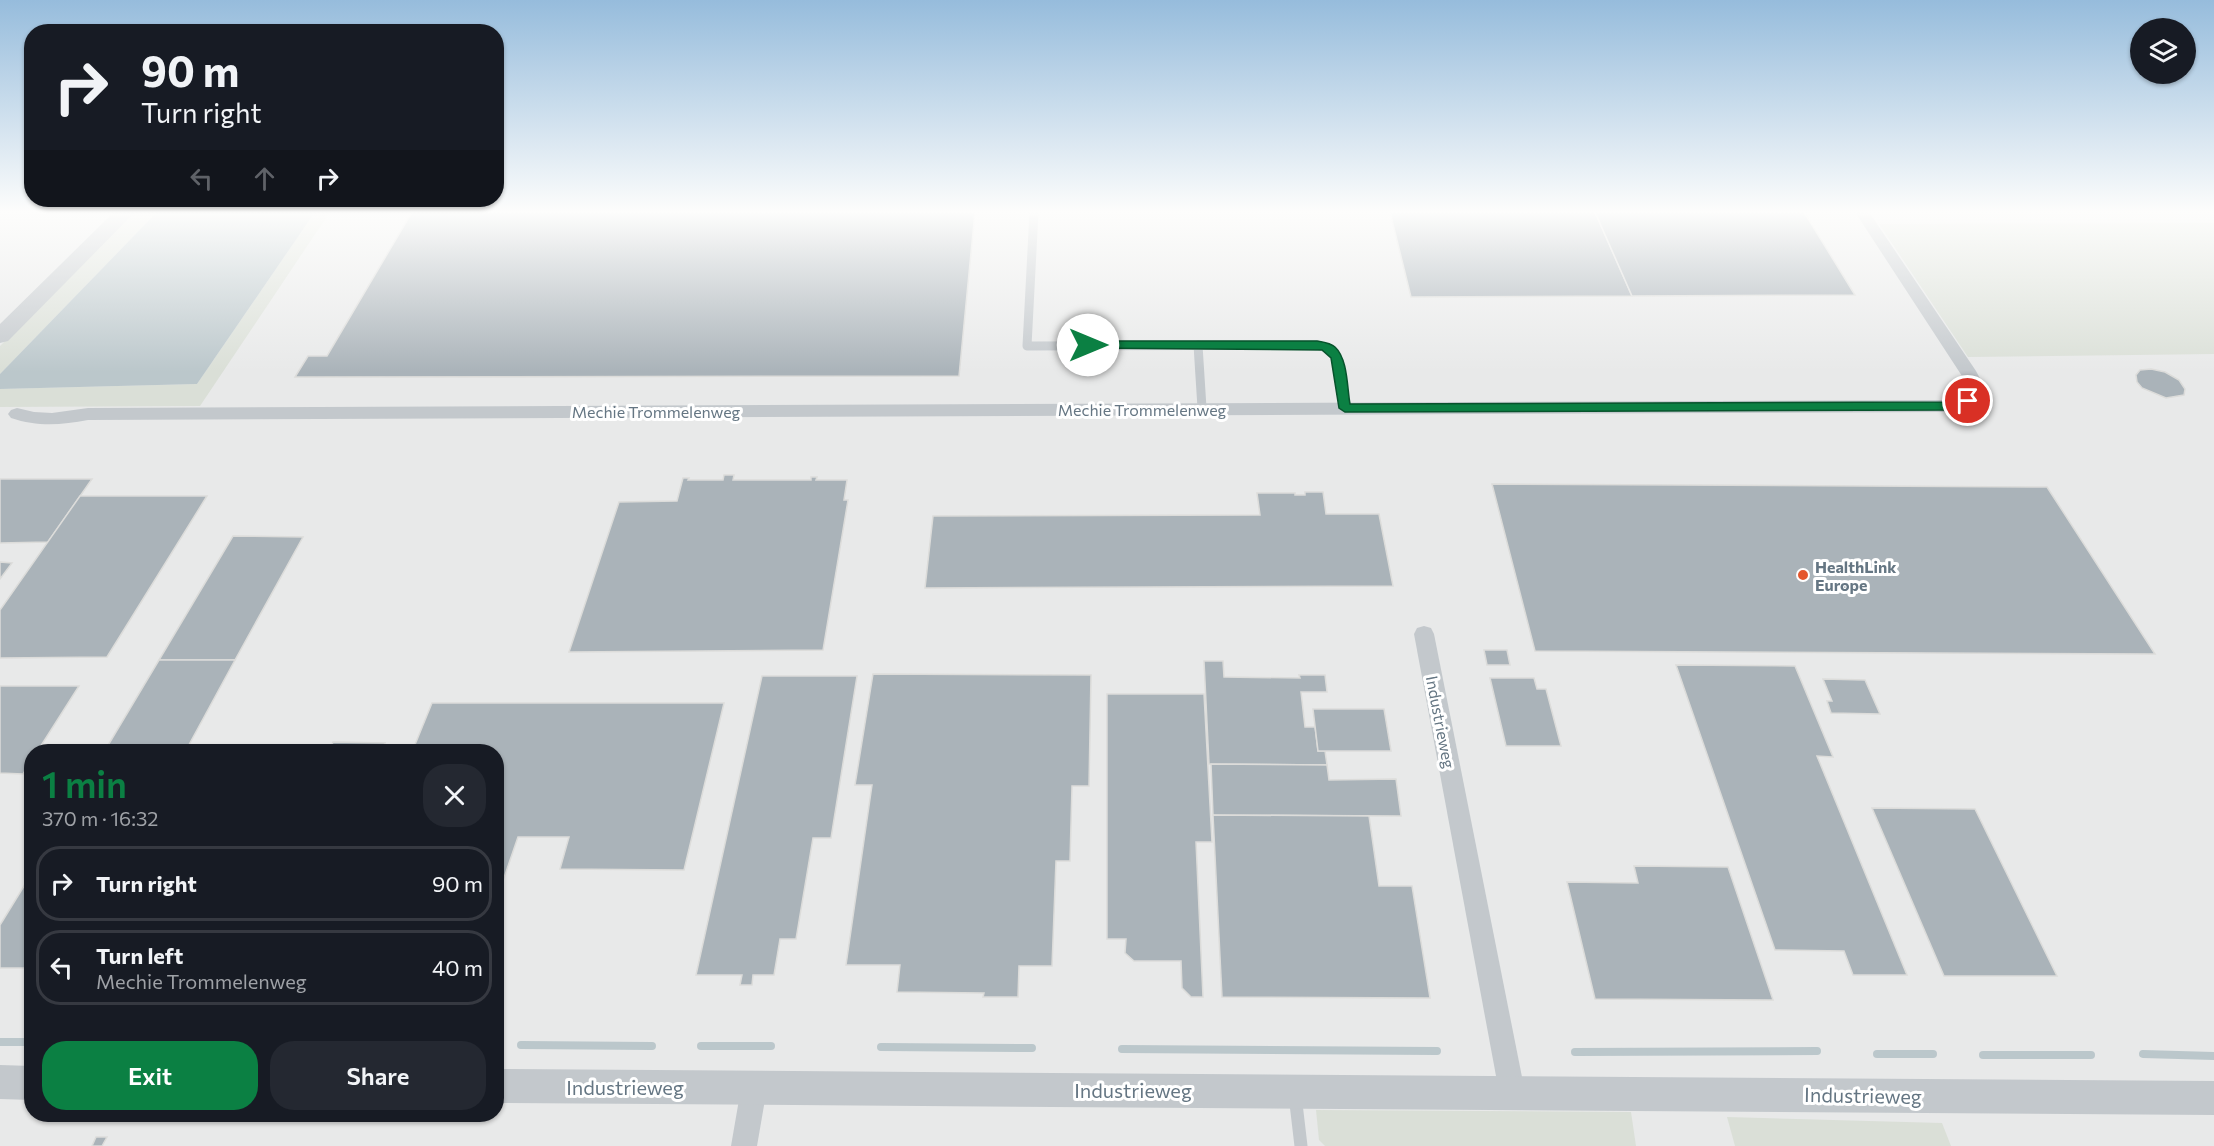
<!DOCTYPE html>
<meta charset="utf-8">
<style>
:root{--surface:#171b24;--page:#242831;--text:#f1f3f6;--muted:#9ea1a6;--line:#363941;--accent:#0b8043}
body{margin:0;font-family:Commissioner,sans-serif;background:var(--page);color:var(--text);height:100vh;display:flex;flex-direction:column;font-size:22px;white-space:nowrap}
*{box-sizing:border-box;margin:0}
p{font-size:20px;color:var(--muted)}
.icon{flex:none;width:33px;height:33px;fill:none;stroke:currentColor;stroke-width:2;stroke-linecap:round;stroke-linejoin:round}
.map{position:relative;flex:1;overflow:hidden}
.sheet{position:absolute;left:24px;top:744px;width:480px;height:378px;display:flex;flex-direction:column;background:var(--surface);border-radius:24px;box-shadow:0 2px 4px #0004}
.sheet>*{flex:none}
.banner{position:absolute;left:24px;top:24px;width:480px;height:183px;border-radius:24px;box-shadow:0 2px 4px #0004;background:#171b24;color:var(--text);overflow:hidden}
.buttons{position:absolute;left:2130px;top:18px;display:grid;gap:12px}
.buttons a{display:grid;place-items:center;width:66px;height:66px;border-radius:50%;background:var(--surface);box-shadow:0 2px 4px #0004;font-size:30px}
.pin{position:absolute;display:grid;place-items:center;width:51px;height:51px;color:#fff;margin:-26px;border:3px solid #fff;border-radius:50%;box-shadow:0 2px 6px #0007}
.me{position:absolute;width:66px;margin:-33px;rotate:90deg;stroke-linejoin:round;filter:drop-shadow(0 0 4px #0008)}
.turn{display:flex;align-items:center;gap:21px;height:126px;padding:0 18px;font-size:27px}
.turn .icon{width:78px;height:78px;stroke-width:2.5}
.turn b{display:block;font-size:42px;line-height:51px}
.lanes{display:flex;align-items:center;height:57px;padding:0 18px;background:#0003;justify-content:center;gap:30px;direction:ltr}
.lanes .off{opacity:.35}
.round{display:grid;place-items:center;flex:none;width:63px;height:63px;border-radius:24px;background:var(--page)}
.summary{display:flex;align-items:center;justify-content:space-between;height:102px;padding:0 18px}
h1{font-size:36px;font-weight:600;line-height:45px;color:var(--accent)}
.button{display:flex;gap:12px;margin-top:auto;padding:12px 18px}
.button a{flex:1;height:69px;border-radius:24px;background:var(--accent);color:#fff;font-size:24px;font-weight:600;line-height:69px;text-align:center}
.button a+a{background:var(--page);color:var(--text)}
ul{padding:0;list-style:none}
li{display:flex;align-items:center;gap:18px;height:75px;margin:0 12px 9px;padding:0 6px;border:3px solid var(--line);border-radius:24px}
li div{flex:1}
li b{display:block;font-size:22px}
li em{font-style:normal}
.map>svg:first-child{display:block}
</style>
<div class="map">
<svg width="2214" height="1146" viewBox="0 0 2214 1146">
<rect width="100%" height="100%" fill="#fafaf8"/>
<path fill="#e8e9e9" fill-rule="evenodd" d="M0 212H2214V1146H0ZM32 752H496V1114H32Z"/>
<g fill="#dadfd7">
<polygon points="133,212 157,212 0,374 0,346"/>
<polygon points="315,212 330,212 200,406 0,407 0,389 197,384"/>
<polygon points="2214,223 2214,354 1968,357 1879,224"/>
<polygon points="1316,1110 1631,1112 1636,1146 1325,1146 1319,1140"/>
<polygon points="1727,1117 1942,1123 1951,1146 1735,1146"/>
</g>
<polygon fill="#bbc7cb" points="157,212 315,212 197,384 0,389 0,374"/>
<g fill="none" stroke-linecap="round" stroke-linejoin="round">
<g stroke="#bbc7cb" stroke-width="8">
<polyline points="0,1042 32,1042"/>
<polyline points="521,1045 652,1046"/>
<polyline points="701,1046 771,1046"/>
<polyline points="881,1047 1032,1048"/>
<polyline points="1122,1049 1437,1051"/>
<polyline points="1575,1052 1817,1051"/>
<polyline points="1877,1054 1933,1054"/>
<polyline points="2143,1054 2214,1056"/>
<polyline points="1983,1055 2091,1055"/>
</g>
</g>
<g fill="#aab3b9" stroke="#dcdcda" stroke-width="1.5">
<polygon points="412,212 975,212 959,376 295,377 308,356 327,356"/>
<polygon points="1390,212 1595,212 1632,296 1411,297"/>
<polygon points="1595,212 1804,212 1855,295 1632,296"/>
<polygon points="1065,359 1104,359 1104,366 1065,367 1069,366 1069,360"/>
<polygon points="2151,369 2165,372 2179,380 2185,389 2184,395 2166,398 2142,388 2137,382 2136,375 2140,370"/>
<polygon points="724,475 734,475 733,480 811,480 811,477 817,477 816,480 847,480 844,500 848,500 823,650 569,652 619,502 677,501 683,478 689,478 688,480 723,480"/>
<polygon points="0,479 92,479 48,542 0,543"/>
<polygon points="1492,484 2047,487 2155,654 1535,651"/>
<polygon points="1305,492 1323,492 1326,514 1379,514 1393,586 925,588 933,516 1260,515 1257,493 1295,493 1295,495 1305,495"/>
<polygon points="80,496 207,496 107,657 0,658 0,610"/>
<polygon points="233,536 303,537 235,660 159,660"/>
<polygon points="0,562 12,563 0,579"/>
<polygon points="1484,650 1507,650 1510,665 1487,665"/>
<polygon points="159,660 235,660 185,752 104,752"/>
<polygon points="1204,661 1223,661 1224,677 1300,678 1299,675 1325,675 1327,692 1301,692 1305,727 1315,727 1318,751 1325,751 1327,765 1209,764"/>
<polygon points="1676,665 1795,666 1833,757 1817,756 1907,975 1853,975 1844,951 1775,950"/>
<polygon points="873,674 1091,675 1089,786 1072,786 1070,861 1056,861 1052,966 1019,966 1018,997 983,997 984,993 897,992 900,965 846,965 872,785 855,785"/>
<polygon points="762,676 857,676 831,838 813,838 796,939 780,939 774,975 753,975 752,985 740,985 742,975 696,975"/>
<polygon points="1490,678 1534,678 1537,689 1546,689 1561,746 1506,746"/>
<polygon points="1823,679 1865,680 1880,714 1831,713 1827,701 1832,701"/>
<polygon points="0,686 79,686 37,752 32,752 32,760 23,774 0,773"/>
<polygon points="1107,694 1204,694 1212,842 1196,842 1203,997 1191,997 1182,988 1181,961 1134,961 1125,953 1126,939 1107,939"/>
<polygon points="432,703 724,703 684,870 560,869 569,837 518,837 496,901 496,752 412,752"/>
<polygon points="1313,709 1384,709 1391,751 1318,751"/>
<polygon points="333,742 385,743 381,752 329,752"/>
<polygon points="1211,764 1327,765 1329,780 1396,779 1401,816 1213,815"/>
<polygon points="1872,808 1975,809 2057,976 1944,976"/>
<polygon points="1213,815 1369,816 1379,886 1412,886 1430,998 1222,997"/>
<polygon points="1634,866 1728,867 1773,1000 1595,999 1567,882 1638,883"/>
<polygon points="32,873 32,968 0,968 0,925"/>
<polygon points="96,1137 107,1137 102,1146 92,1146"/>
</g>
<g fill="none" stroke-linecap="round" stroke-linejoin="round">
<g stroke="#c3c8cc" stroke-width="9">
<polyline points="1034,212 1027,346 1317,345 1332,350 1337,358 1345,408"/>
<polyline points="1198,345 1202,408"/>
</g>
<polyline stroke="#c3c8cc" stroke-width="13" points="1295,1095 1301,1146"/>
<g fill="#c3c8cc" fill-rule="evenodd">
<path d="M1855 212H1869L1976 371 1986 390 1974 405 1946 412 88 420C61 425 38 427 11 418L8 414 11 410 17 408 34 412 52 413 88 408 1946 400 1962 396 1968 389 1962 376Z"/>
<polygon points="1424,626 1431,628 1434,634 1525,1092 1521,1101 1512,1105 1503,1101 1499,1092 1414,634 1417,628"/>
<polygon points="754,1075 763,1079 767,1088 757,1146 731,1146 741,1088 745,1079"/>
</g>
<g fill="#c3c8cc" fill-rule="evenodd">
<polygon points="114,212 135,212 8,341 0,343 0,324"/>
<polygon points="0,1065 32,1066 32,1100 0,1099"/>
<polygon points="496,1069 2214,1081 2214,1115 496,1103"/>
</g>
</g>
<linearGradient id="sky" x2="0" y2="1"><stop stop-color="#96bcdc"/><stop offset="0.57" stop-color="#fdfdfc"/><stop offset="1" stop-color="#fdfdfc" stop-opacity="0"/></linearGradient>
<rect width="2214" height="372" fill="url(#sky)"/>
<path fill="#0b8043" stroke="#07532c" stroke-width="1.5" d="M1088 341H1317C1323 342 1331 343 1335 347 1348 359 1347 388 1350 404L1946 402 1968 397 1974 401 1972 404 1946 410 1345 412 1339 408 1331 358 1322 350 1084 348V343Z"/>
<circle fill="#e4572e" stroke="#fff" stroke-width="2" cx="1803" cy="575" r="6"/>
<g text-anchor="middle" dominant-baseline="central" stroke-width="6" stroke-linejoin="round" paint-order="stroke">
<g font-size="16" fill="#657683" stroke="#fff">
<text x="1142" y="409">Mechie Trommelenweg</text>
<text x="656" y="411">Mechie Trommelenweg</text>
<text transform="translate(1441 722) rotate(79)">Industrieweg</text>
</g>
<g font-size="16" font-weight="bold" fill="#657683" stroke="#fff" text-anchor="start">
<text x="1815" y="566">HealthLink<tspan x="1815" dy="18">Europe</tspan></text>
</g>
<g font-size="20" fill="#657683" stroke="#fff">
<text x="625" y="1087">Industrieweg</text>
<text x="1133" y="1090">Industrieweg</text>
<text transform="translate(1863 1095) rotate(1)">Industrieweg</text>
</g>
</g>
</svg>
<div class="buttons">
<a><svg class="icon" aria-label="layers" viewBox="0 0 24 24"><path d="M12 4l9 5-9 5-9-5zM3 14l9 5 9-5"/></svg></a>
</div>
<div class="pin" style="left:1968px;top:401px;background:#d93025"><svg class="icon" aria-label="arrive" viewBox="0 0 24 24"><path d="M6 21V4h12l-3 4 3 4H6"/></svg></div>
<svg class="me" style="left:1088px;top:345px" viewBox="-20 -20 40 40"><circle r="19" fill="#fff"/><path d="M0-13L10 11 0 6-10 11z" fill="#0b8043"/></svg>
<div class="banner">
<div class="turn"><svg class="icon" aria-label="right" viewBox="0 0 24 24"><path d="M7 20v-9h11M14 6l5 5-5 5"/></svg><div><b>90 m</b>Turn right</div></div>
<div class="lanes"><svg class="icon off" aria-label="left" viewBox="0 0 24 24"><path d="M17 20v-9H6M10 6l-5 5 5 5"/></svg><svg class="icon off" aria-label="ahead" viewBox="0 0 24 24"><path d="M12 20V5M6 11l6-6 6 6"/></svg><svg class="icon" aria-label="right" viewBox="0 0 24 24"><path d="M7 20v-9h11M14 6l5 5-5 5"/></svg></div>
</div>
<section class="sheet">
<div class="summary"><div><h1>1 min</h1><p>370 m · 16:32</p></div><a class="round"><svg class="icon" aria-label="close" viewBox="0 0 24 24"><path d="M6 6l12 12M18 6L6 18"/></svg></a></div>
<ul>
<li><svg class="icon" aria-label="right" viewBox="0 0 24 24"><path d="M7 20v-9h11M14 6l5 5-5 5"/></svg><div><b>Turn right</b></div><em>90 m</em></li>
<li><svg class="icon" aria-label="left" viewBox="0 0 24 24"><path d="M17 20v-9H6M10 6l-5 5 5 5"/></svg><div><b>Turn left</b><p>Mechie Trommelenweg</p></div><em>40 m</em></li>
</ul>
<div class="button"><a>Exit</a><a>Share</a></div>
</section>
</div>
